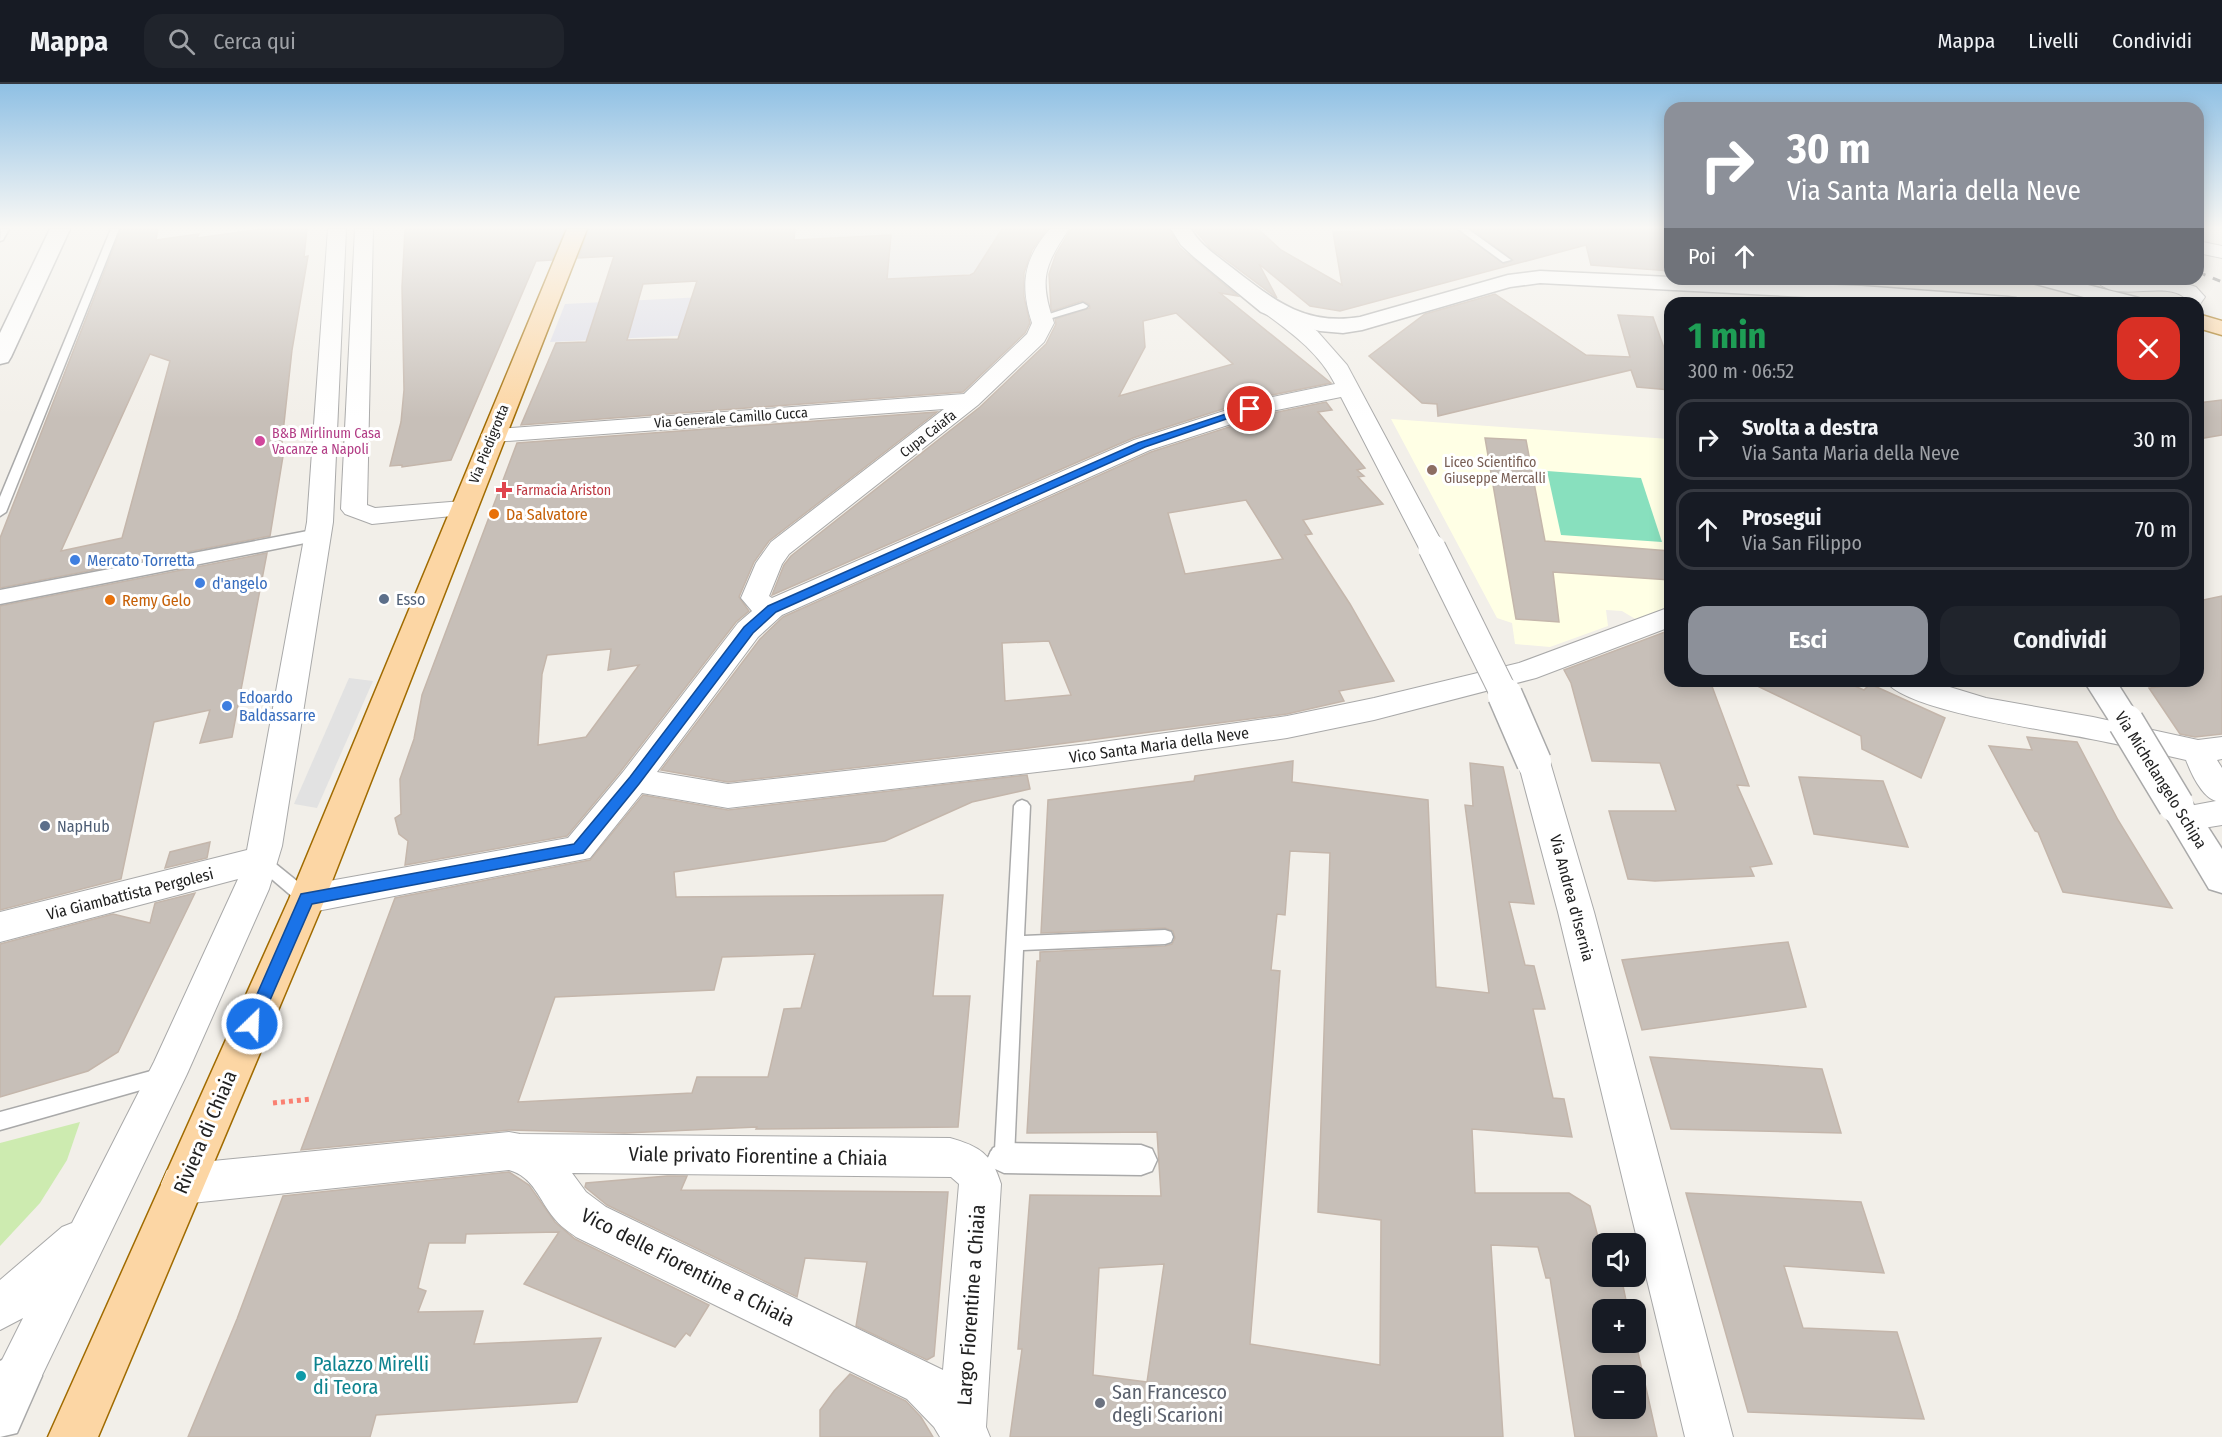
<!DOCTYPE html>
<html lang="it">
<meta charset="utf-8">
<style>
:root{--surface:#171b24;--page:#20242c;--text:#f1f3f6;--muted:#9ea1a6;--line:#363941;--accent:#8c9099}
body{margin:0;font-family:"Fira Sans Condensed",sans-serif;background:var(--page);color:var(--text);height:100vh;display:flex;flex-direction:column;font-size:22px;white-space:nowrap}
*{box-sizing:border-box;margin:0}
p{font-size:20px;color:var(--muted)}
.icon{flex:none;width:33px;height:33px;fill:none;stroke:currentColor;stroke-width:2;stroke-linecap:round;stroke-linejoin:round}
.map{position:relative;flex:1;overflow:hidden}
.sheet{position:absolute;left:1664px;top:213px;width:540px;height:390px;display:flex;flex-direction:column;background:var(--surface);border-radius:18px;box-shadow:0 3px 15px #0003}
.sheet>*{flex:none}
.guide{position:absolute;left:1664px;top:18px;width:540px;height:183px;border-radius:18px;box-shadow:0 3px 15px #0003;background:#8c9099;color:#fff;overflow:hidden}
.tools{position:absolute;left:1592px;top:1149px;display:grid;gap:12px}
.tools a{display:grid;place-items:center;width:54px;height:54px;border-radius:12px;background:var(--surface);box-shadow:0 3px 15px #0003;font-size:30px}
.pin{position:absolute;display:grid;place-items:center;width:51px;height:51px;color:#fff;margin:-26px;border:3px solid #fff;border-radius:50%;box-shadow:0 2px 6px #0007}
.me{position:absolute;width:66px;margin:-33px;rotate:24deg;stroke-linejoin:round;filter:drop-shadow(0 0 4px #0008)}
.turn{display:flex;align-items:center;gap:21px;height:126px;padding:0 24px;font-size:27px}
.turn .icon{width:78px;height:78px;stroke-width:2.5}
.turn b{display:block;font-size:42px;line-height:51px}
.then{display:flex;align-items:center;height:57px;padding:0 24px;background:#0003;gap:12px;font-size:22px}
.round{display:grid;place-items:center;flex:none;width:63px;height:63px;border-radius:18px;background:var(--page)}
.head{display:flex;align-items:center;justify-content:space-between;height:102px;padding:0 24px}
h1{font-size:36px;font-weight:700;line-height:45px;color:#1e9e55}
.button{display:flex;gap:12px;margin-top:auto;padding:12px 24px}
.button a{flex:1;height:69px;border-radius:18px;background:var(--accent);color:#fff;font-size:24px;font-weight:700;line-height:69px;text-align:center}
.button a+a{background:var(--page);color:var(--text)}
ul{padding:0;list-style:none}
li{display:flex;align-items:center;gap:18px;height:81px;margin:0 12px 9px;padding:0 12px;border:3px solid var(--line);border-radius:18px}
li div{flex:1}
li b{display:block;font-size:22px}
li em{font-style:normal}
header{display:flex;align-items:center;gap:36px;box-sizing:border-box;height:84px;padding:0 30px;background:var(--surface);border-bottom:2px solid var(--line)}
header strong{font-size:28px}
nav{display:flex;gap:33px;margin-inline-start:auto;font-size:21px}
.search{width:420px;height:54px;background:var(--page);display:flex;align-items:center;gap:15px;box-sizing:border-box;padding:0 21px;border-radius:18px;color:var(--muted);font-size:22px}
.map>svg:first-child{display:block}
</style>
<header>
<strong>Mappa</strong>
<div class="search"><svg class="icon" aria-label="search" viewBox="0 0 24 24"><circle cx="10" cy="10" r="6"/><path d="M15 15l6 6"/></svg>Cerca qui</div>
<nav><a>Mappa</a><a>Livelli</a><a>Condividi</a></nav>
</header>
<div class="map">
<svg width="2222" height="1353" viewBox="0 0 2222 1353">
<rect width="100%" height="100%" fill="#f2efe9"/>
<polygon fill="#ffffe5" points="1391,335 1669,355 1669,525 1637,536 1622,527 1606,526 1608,542 1550,563 1515,560 1512,539 1497,534"/>
<polygon fill="#cdebb0" points="80,1038 67,1076 40,1119 0,1162 0,1059"/>
<polygon fill="#88e0be" points="1547,387 1641,394 1662,458 1561,451"/>
<g fill="#e2e2e2">
<polygon points="809,145 1002,145 981,178 983,189 910,194 910,233 811,157"/>
<polygon points="349,594 373,597 317,724 294,720"/>
</g>
<polygon fill="#dddde8" points="723,212 715,250 550,258 565,220"/>
<g fill="#c7bfb8" stroke="#c4b6ab" stroke-width="1.5" fill-rule="evenodd">
<path d="M121 145H158L156 156 199 150 197 154 262 145H307L304 173 308 172 292 266 281 367 284 366 270 452 0 504V454ZM150 270 170 277 122 454 61 467Z"/>
<polygon points="405,145 565,145 552,176 536,177 451,376 402,383 402,381 390,382 401,338 404,306 402,203"/>
<path d="M589 145H795L794 156 891 151 887 195 970 191 974 189 1002 145H1047L1032 166 1024 189V213L1030 239 1025 249 963 308 521 341 556 259 586 258 614 172 578 174ZM697 197 678 255 627 256 643 200Z"/>
<path d="M1071 145H1169L1179 163 1238 212 1220 209 1331 299 1257 314 1133 354 772 511 784 481 791 472 980 323 1046 260 1056 240 1055 235 1090 224 1089 220 1082 217 1052 227 1051 224 1049 190 1056 170ZM1176 229 1233 280 1119 312 1145 263 1143 237Z"/>
<polygon points="1194,145 1258,145 1281,166 1342,201 1333,148 1407,145 1456,145 1504,180 1513,176 1472,145 1670,145 1670,187 1591,181 1586,161 1340,227 1310,222 1259,180 1277,214 1210,164"/>
<polygon points="1495,210 1586,271 1630,273 1618,231 1653,233 1670,281 1670,306 1637,303 1631,286 1438,332 1437,320 1422,319 1369,272 1425,230"/>
<polygon points="2222,316 2222,351 2198,355 2198,319"/>
<path d="M1326 318 1332 326 1318 328 1365 384 1357 386 1364 392 1358 393 1383 420 1303 436 1312 450 1305 451 1350 520 1394 597 1339 607 1344 617 1287 630 1021 665 728 698 661 686 760 555 783 533 1151 368 1273 329ZM1246 416 1283 475 1185 490 1168 429ZM1049 557 1071 611 1005 617 1002 559Z"/>
<path d="M937 328 769 457 754 478 739 513 749 527 736 538 621 687 567 752 405 781 408 757 399 750 395 734 401 730 400 695 414 655 422 611 517 359ZM611 565 608 586 639 581 586 653 538 661 542 590 547 571Z"/>
<polygon points="1485,354 1526,356 1545,457 1670,467 1670,496 1553,488 1559,538 1516,535"/>
<polygon points="267,469 232,653 200,659 210,626 154,638 121,795 0,826 0,522"/>
<polygon points="2222,512 2222,650 2195,653 2180,650 2149,604 2198,598 2198,517"/>
<polygon points="1670,546 1670,597 1710,597 1749,702 1737,701 1772,780 1750,783 1754,792 1655,797 1628,795 1609,727 1676,727 1660,679 1592,677 1571,599 1564,586"/>
<polygon points="1747,597 1843,597 1864,606 1870,600 1945,634 1921,694 1862,665 1861,652"/>
<polygon points="2027,653 2077,658 2118,736 2172,824 2063,808 2038,748 2035,747 1989,662 2032,666"/>
<path d="M1293 677 1292 698 1428 716 1436 903 1489 909 1465 721 1473 722 1470 679 1503 683 1534 820 1509 818 1525 881 1534 882 1545 925H1533L1553 1014 1564 1015 1572 1053 1472 1045 1475 1109H1569L1590 1122 1600 1161H1602V1192H1621L1628 1226H1602V1258H1635V1255L1657 1353H1575L1550 1194H1546L1538 1163 1491 1161 1503 1353H1010L1022 1265H1018L1030 1111 1161 1112 1157 1048 1027 1049 1037 877H1040V868L1165 862 1172 860 1175 854 1173 847 1165 844 1041 849 1048 716 1194 697 1195 692ZM1290 767 1330 769 1318 1128 1381 1136 1380 1281 1250 1260 1280 887 1271 886 1277 830 1285 831ZM1164 1180 1147 1298 1093 1291 1099 1184ZM1602 1292H1635V1324H1602Z"/>
<path d="M1027 691 1030 705 972 718 885 757 674 788 676 813 943 811 933 912H970L958 1043 756 1045 757 1043 625 1049 509 1046 301 1066 395 814 590 776 643 711 728 726ZM815 870 801 924 784 925 768 993H697L692 1009 518 1018 555 913 714 906 722 873Z"/>
<polygon points="1799,693 1883,697 1908,763 1814,750"/>
<polygon points="210,758 207,774 165,784 170,768"/>
<polygon points="195,809 118,968 88,987 0,1013 0,860 113,830 150,839 155,819"/>
<polygon points="1788,858 1806,923 1642,946 1622,876"/>
<polygon points="1650,973 1822,985 1841,1049 1671,1045"/>
<polygon points="509,1088 529,1101 555,1138 575,1155 709,1221 690,1252 686,1249 675,1263 524,1200 559,1148 466,1150 465,1159 429,1159 418,1204 426,1207 418,1228 483,1227 474,1260 601,1254 577,1318 376,1331 370,1353 188,1353 237,1235 283,1112"/>
<polygon points="667,1092 687,1092 681,1106 948,1108 934,1272 927,1276 856,1242 867,1178 805,1174 797,1213 607,1121 585,1103 586,1099"/>
<polygon points="1686,1109 1861,1118 1884,1189 1784,1182 1803,1244 1897,1248 1924,1335 1748,1328"/>
<polygon points="850,1290 906,1317 921,1333 933,1353 820,1353 820,1326 834,1307"/>
</g>
<g fill="none" stroke-linecap="round" stroke-linejoin="round">
<g stroke="#a9a9a9" stroke-width="3">
<g id="service">
<polygon points="1,145 9,145 3,156 0,157"/>
<polygon points="111,145 119,145 6,428 0,432 0,413"/>
<polygon points="1458,145 1468,145 1511,176 1503,178"/>
<polygon points="1083,219 1088,222 1086,224 1042,237 1037,234"/>
<polygon points="1022,716 1027,718 1030,722 1024,852 1165,846 1171,848 1173,853 1171,858 1165,860 1023,866 1014,1074 1011,1081 1004,1083 991,1081 988,1074 991,1067 995,1066 1014,722 1017,718"/>
<polygon points="260,770 266,772 313,810 315,815 313,820 307,822 301,820 254,780 252,776 254,772"/>
<polygon points="162,984 169,986 171,992 169,998 0,1046 0,1028"/>
</g>
</g>
<g stroke="#a9a9a9" stroke-width="3">
<g id="pedestrian">
<polygon points="318,445 325,447 328,451 325,455 0,520 0,506"/>
<polygon points="1004,1059 1141,1061 1152,1065 1157,1076 1152,1087 1141,1091 1004,1089 993,1084 988,1074 993,1064"/>
</g>
</g>
<g stroke="#a9a9a9" stroke-width="2">
<g id="minor">
<polygon points="328,145 346,145 333,438 282,762 269,805 187,990 34,1308 18,1315 2,1308 0,1280 23,1234 0,1246 0,1196 62,1143 72,1139 154,978 238,795 0,858 0,828 247,766 307,438"/>
<polygon points="355,145 373,145 367,421 375,424 463,417 472,420 476,425 472,430 372,440 345,430 341,425"/>
<path d="M1050 145H1069C1044 182 1039 196 1054 239L1044 258 978 321 789 470 782 480 769 512 772 514 1134 356 1258 316 1335 300C1318 267 1290 248 1262 227L1259 223 1262 219 1269 217 1276 219 1317 247 1347 281 1445 464 1441 470 1432 472 1423 470 1419 464 1341 313 1272 327 1150 366 782 531 758 553 657 688 728 700 1088 660 1287 632 1374 614 1519 579 1670 523V543L1536 594 1374 636 1287 654 1088 682 728 724 642 709 590 774 307 829 295 825 290 815 295 805 307 801 568 754 623 688 738 539 752 527 741 514 756 479 771 458 944 325 493 358 485 356 481 351 485 346 964 310 1027 250 1032 239C1020 202 1023 175 1050 145Z"/>
<polygon points="2198,157 2222,162 2222,174 2198,169"/>
<path d="M2095 195H2173L2196 203 2205 213 2198 223V219H2180L2184 213C2162 196 2113 221 2095 195Z"/>
<path d="M1886 597H1930L1986 614 2093 633 2198 656 2222 653V675L2217 676 2222 684V741L2185 747 2173 743 2169 734 2173 725 2216 717C2202 713 2191 689 2186 676 2154 669 2123 661 2091 655 2053 647 1904 627 1886 597Z"/>
<polygon points="1534,666 1545,670 1550,678 1594,828 1733,1353 1685,1353 1558,828 1518,678 1523,670"/>
<path d="M509 1048 520 1050 950 1054C979 1062 992 1070 1001 1100L986 1343 990 1353H940L934 1343 907 1315 576 1153C568 1147 560 1142 554 1134 539 1116 534 1093 509 1086L182 1120 167 1114 161 1100 167 1086 182 1080ZM572 1089 951 1093 959 1100 943 1286 606 1123 586 1108Z"/>
</g>
</g>
<g stroke="#a9a9a9" stroke-width="3">
<g id="tertiary">
<polygon points="50,145 70,145 11,273 8,278 0,280 0,249"/>
<path d="M1171 145H1191C1200 161 1216 171 1231 183 1273 215 1303 242 1360 233L1508 191 1540 187 1670 193V195L1861 202 2008 213 2016 214 2019 219H1922L1540 199 1510 203 1362 246 1343 249 1320 247 1286 239 1261 228 1194 173 1181 161Z"/>
<polygon points="2028,195 2064,195 2139,214 2142,219 2106,219 2032,199"/>
<polygon points="2084,597 2116,597 2142,638 2137,646 2126,649 2115,646"/>
<polygon points="2176,708 2188,712 2222,765 2222,809 2209,805 2159,721 2164,712"/>
<polygon points="18,1268 35,1275 42,1292 17,1349 0,1353 0,1277"/>
</g>
</g>
<g stroke="#a06b00" stroke-width="3">
<g id="primary">
<polygon points="567,145 587,145 325,815 98,1353 48,1353 289,815"/>
<polygon points="2198,230 2222,237 2222,251 2198,244"/>
</g>
</g>
<polyline stroke="#fa8072" stroke-width="5" stroke-dasharray="4 4" stroke-linecap="butt" points="273,1019 312,1015"/>
<use href="#service" fill="#fff" fill-rule="evenodd"/>
<use href="#pedestrian" fill="#fff" fill-rule="evenodd"/>
<use href="#minor" fill="#fff" fill-rule="evenodd"/>
<use href="#tertiary" fill="#fff" fill-rule="evenodd"/>
<use href="#primary" fill="#fcd6a4" fill-rule="evenodd"/>
<polyline stroke="#707070" stroke-width="3" stroke-dasharray="8 8" stroke-linecap="butt" points="2198,188 2222,198"/>
<g stroke="#a9a9a9" stroke-width="29" stroke-linecap="butt">
<polyline id="minor-bridge-far1" points="1432,464 1505,612"/>
</g>
<g stroke="#a9a9a9" stroke-width="37" stroke-linecap="butt">
<polyline id="minor-bridge" points="1505,611 1534,678"/>
</g>
<g stroke="#a9a9a9" stroke-width="38" stroke-linecap="butt">
<polyline id="tertiary-bridge" points="2126,638 2176,721"/>
</g>
<use href="#minor-bridge-far1" stroke="#fff" stroke-width="27"/>
<use href="#minor-bridge" stroke="#fff" stroke-width="34"/>
<use href="#tertiary-bridge" stroke="#fff" stroke-width="35"/>
</g>
<linearGradient id="sky" x2="0" y2="1"><stop stop-color="#8fc0e4"/><stop offset="0.43" stop-color="#f9f8f5"/><stop offset="1" stop-color="#f9f8f5" stop-opacity="0"/></linearGradient>
<rect width="2222" height="334" fill="url(#sky)"/>
<polygon fill="#1a73e8" stroke="#114b97" stroke-width="1.5" points="1247,323 1255,325 1145,363 776,528 753,549 639,700 583,769 312,820 257,946 252,948 246,946 244,940 301,810 574,760 630,693 744,543 768,522 1138,359"/>
<circle fill="#d1479c" stroke="#fff" stroke-width="2" cx="260" cy="357" r="6"/>
<circle fill="#8d6e63" stroke="#fff" stroke-width="2" cx="1432" cy="386" r="6"/>
<path fill="#e0444e" stroke="#fff" stroke-width="2" d="M501 397h6v6h6v6h-6v6h-6v-6h-6v-6h6z"/>
<g fill="#e8710a" stroke="#fff" stroke-width="2">
<circle cx="494" cy="430" r="6"/>
<circle cx="110" cy="516" r="6"/>
</g>
<g fill="#3f7fe0" stroke="#fff" stroke-width="2">
<circle cx="75" cy="476" r="6"/>
<circle cx="200" cy="499" r="6"/>
<circle cx="227" cy="622" r="6"/>
</g>
<g fill="#5c6f8a" stroke="#fff" stroke-width="2">
<circle cx="384" cy="515" r="6"/>
<circle cx="45" cy="742" r="6"/>
</g>
<circle fill="#0f9aa8" stroke="#fff" stroke-width="2" cx="301" cy="1292" r="6"/>
<circle fill="#6b7280" stroke="#fff" stroke-width="2" cx="1100" cy="1319" r="6"/>
<g text-anchor="middle" dominant-baseline="central" stroke-width="6" stroke-linejoin="round" paint-order="stroke">
<g font-size="14" fill="#222" stroke="#fff">
<text transform="translate(731 334) rotate(-4)">Via Generale Camillo Cucca</text>
<text transform="translate(928 350) rotate(-38)">Cupa Caiafa</text>
<text transform="translate(489 360) rotate(-68)">Via Piedigrotta</text>
</g>
<g font-size="14" fill="#b23c85" stroke="#fff" text-anchor="start">
<text x="272" y="349">B&amp;B Mirlinum Casa<tspan x="272" dy="16">Vacanze a Napoli</tspan></text>
</g>
<g font-size="14" fill="#785e54" stroke="#fff" text-anchor="start">
<text x="1444" y="378">Liceo Scientifico<tspan x="1444" dy="16">Giuseppe Mercalli</tspan></text>
</g>
<g font-size="14" fill="#be3a42" stroke="#fff" text-anchor="start">
<text x="516" y="406">Farmacia Ariston</text>
</g>
<g font-size="16" fill="#c56008" stroke="#fff" text-anchor="start">
<text x="506" y="430">Da Salvatore</text>
<text x="122" y="516">Remy Gelo</text>
</g>
<g font-size="16" fill="#366cbe" stroke="#fff" text-anchor="start">
<text x="87" y="476">Mercato Torretta</text>
<text x="212" y="499">d'angelo</text>
<text x="239" y="613">Edoardo<tspan x="239" dy="18">Baldassarre</tspan></text>
</g>
<g font-size="16" fill="#4e5e75" stroke="#fff" text-anchor="start">
<text x="396" y="515">Esso</text>
<text x="57" y="742">NapHub</text>
</g>
<g font-size="16" fill="#222" stroke="#fff">
<text transform="translate(1159 661) rotate(-8)">Vico Santa Maria della Neve</text>
<text transform="translate(2161 696) rotate(58)">Via Michelangelo Schipa</text>
<text transform="translate(130 810) rotate(-14)">Via Giambattista Pergolesi</text>
<text transform="translate(1572 814) rotate(75)">Via Andrea d'Isernia</text>
</g>
<g font-size="20" fill="#222" stroke="#fff">
<text transform="translate(205 1048) rotate(-67)">Riviera di Chiaia</text>
<text transform="translate(758 1072) rotate(1)">Viale privato Fiorentine a Chiaia</text>
<text transform="translate(688 1183) rotate(27)">Vico delle Fiorentine a Chiaia</text>
<text transform="translate(971 1221) rotate(-86)">Largo Fiorentine a Chiaia</text>
</g>
<g font-size="20" fill="#0d838f" stroke="#fff" text-anchor="start">
<text x="313" y="1280">Palazzo Mirelli<tspan x="313" dy="23">di Teora</tspan></text>
</g>
<g font-size="20" fill="#5b616d" stroke="#fff" text-anchor="start">
<text x="1112" y="1308">San Francesco<tspan x="1112" dy="23">degli Scarioni</tspan></text>
</g>
</g>
</svg>
<div class="tools">
<a><svg class="icon" aria-label="sound" viewBox="0 0 24 24"><path d="M4 9h4l5-4v14l-5-4H4zM17 9q2 3 0 6"/></svg></a>
<a>+</a>
<a>−</a>
</div>
<div class="pin" style="left:1250px;top:325px;background:#d93025"><svg class="icon" aria-label="arrive" viewBox="0 0 24 24"><path d="M6 21V4h12l-3 4 3 4H6"/></svg></div>
<svg class="me" style="left:252px;top:940px" viewBox="-20 -20 40 40"><circle r="17" fill="#1a73e8" stroke="#fff" stroke-width="3"/><path d="M0-11L8 9 0 5-8 9z" fill="#fff"/></svg>
<div class="guide">
<div class="turn"><svg class="icon" aria-label="right" viewBox="0 0 24 24"><path d="M7 20v-9h11M14 6l5 5-5 5"/></svg><div><b>30 m</b>Via Santa Maria della Neve</div></div>
<div class="then">Poi<svg class="icon" aria-label="ahead" viewBox="0 0 24 24"><path d="M12 20V5M6 11l6-6 6 6"/></svg></div>
</div>
<section class="sheet">
<div class="head"><div><h1>1 min</h1><p>300 m · 06:52</p></div><a class="round" style="background:#d93025;color:#fff"><svg class="icon" aria-label="close" viewBox="0 0 24 24"><path d="M6 6l12 12M18 6L6 18"/></svg></a></div>
<ul>
<li><svg class="icon" aria-label="right" viewBox="0 0 24 24"><path d="M7 20v-9h11M14 6l5 5-5 5"/></svg><div><b>Svolta a destra</b><p>Via Santa Maria della Neve</p></div><em>30 m</em></li>
<li><svg class="icon" aria-label="ahead" viewBox="0 0 24 24"><path d="M12 20V5M6 11l6-6 6 6"/></svg><div><b>Prosegui</b><p>Via San Filippo</p></div><em>70 m</em></li>
</ul>
<div class="button"><a>Esci</a><a>Condividi</a></div>
</section>
</div>
